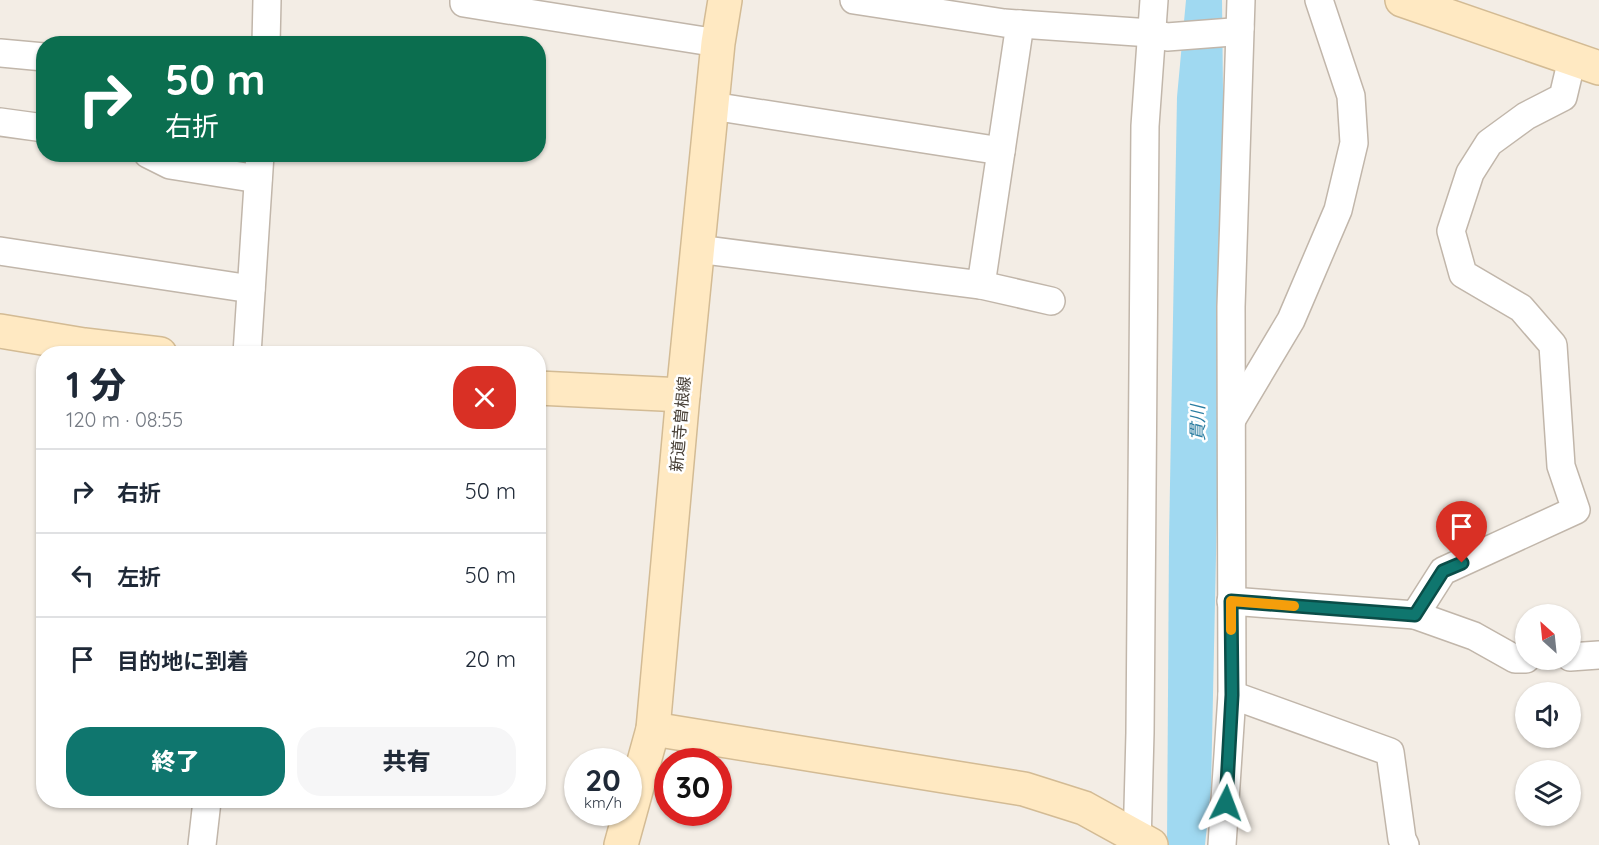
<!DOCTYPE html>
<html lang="ja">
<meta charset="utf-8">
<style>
:root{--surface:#fff;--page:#f6f6f7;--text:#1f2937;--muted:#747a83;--line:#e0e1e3;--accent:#0f766e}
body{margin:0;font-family:Quicksand,"Noto Sans JP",sans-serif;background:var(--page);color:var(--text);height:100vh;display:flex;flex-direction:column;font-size:22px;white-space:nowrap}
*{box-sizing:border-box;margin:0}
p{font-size:20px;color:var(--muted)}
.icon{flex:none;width:33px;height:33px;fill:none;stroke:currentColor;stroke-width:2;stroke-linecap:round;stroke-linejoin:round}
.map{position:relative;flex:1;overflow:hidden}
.panel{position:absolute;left:36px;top:346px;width:510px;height:462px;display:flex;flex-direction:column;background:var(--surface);border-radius:24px;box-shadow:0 2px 4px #0004}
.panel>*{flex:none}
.guide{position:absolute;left:36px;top:36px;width:510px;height:126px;border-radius:24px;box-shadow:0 2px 4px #0004;background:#0b6e4f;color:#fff;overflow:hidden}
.needle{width:39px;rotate:333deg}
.buttons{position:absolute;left:1515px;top:604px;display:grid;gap:12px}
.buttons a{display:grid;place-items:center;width:66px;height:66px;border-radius:50%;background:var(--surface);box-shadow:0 2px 4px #0004;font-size:30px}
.speed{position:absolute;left:564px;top:748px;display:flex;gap:12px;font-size:30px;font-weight:700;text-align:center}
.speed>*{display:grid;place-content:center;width:78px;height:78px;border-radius:50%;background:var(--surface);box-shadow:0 2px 4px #0004;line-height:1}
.speed small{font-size:15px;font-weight:400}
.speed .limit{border:9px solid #d22;background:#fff;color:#111}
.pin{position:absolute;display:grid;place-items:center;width:51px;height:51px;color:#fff;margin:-62px -26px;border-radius:50% 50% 50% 0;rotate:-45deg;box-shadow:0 0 6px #0007}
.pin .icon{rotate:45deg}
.me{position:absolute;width:66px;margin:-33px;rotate:3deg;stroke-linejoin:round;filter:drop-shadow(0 0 4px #0008)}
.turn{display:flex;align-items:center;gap:21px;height:126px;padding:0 30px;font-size:27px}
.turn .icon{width:78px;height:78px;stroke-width:2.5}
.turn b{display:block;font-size:42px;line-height:51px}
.round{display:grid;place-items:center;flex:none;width:63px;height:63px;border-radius:24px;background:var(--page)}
.headline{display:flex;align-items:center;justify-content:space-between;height:102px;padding:0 30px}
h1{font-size:36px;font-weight:800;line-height:45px}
.action{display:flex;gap:12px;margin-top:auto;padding:12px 30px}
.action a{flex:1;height:69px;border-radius:24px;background:var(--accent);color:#fff;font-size:24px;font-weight:800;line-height:69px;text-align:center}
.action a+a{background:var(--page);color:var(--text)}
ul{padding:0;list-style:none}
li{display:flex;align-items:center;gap:18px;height:84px;padding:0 30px;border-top:2px solid var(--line)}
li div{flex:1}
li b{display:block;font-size:22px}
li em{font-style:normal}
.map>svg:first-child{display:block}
</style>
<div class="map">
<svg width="1599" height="845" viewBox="0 0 1599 845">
<rect width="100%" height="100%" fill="#f3ede5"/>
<polygon fill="#a0d9f1" points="1186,0 1222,0 1224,184 1211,788 1205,845 1167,845 1169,541 1177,97"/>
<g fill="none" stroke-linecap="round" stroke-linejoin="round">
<g stroke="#c1b6aa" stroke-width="30">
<g id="street">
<polyline points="464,0 464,3 718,43"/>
<polyline points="854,0 1004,23 1151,33 1167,37 1232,32 1240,28"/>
<polyline points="266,44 267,0"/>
<polyline points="0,53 44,57"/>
<polyline points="712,106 1001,151"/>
<polyline points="0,122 44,128"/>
<polyline points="148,154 170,165 258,179"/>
<polyline points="697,249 981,285 1020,24"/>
<polyline points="0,251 251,289"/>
<polyline points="981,285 1051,301"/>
<polyline points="247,354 260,154"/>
<polyline points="1232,419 1291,320 1338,210 1354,143 1351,96 1319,0"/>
<polyline points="1231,601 1415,615 1443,571 1576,510 1561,466 1553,345 1521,308 1463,274 1451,231 1470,173 1489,143 1526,116 1563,97 1572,59"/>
<polyline points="1415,615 1474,636 1515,659 1526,659"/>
<polyline points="1570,657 1599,655"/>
<polyline points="1232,695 1390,752 1402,839 1405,845"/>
<polyline points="202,845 207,801"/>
<polyline points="1137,845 1140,733 1145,126 1154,0"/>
<polyline points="1222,845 1232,695 1231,307 1241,0"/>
</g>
</g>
<g stroke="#d3bb94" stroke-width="36">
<g id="secondary">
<polyline points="1402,0 1599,68"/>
<polyline points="0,331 84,345 160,354"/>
<polyline points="538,388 683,395"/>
<polyline points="653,729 1024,789 1084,808 1151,845"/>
<polyline points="621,845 653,729 683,395 718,43 725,0"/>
</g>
</g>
<use href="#street" stroke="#fff" stroke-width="27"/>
<use href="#secondary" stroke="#ffe9c2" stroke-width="33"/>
</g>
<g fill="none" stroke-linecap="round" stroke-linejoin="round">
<g stroke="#0a4d48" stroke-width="15">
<polyline id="route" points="1226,803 1232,695 1231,601 1415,615 1443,571 1462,563"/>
</g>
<use href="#route" stroke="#0f766e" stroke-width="10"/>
<polyline stroke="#f59e0b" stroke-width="10" points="1231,630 1231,601 1294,606"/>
</g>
<g text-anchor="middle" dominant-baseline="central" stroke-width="5" stroke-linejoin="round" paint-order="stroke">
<g font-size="16" fill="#453d34" stroke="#fff">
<text transform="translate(680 424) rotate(-85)">新道寺曽根線</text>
</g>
<g font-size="18" font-style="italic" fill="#2a7da1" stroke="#fff">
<text transform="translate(1197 423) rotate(-90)">貫川</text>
</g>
</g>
</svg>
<div class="buttons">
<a><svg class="needle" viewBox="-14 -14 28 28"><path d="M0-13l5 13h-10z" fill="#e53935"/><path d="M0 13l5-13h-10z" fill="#747a83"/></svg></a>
<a><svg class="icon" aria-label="sound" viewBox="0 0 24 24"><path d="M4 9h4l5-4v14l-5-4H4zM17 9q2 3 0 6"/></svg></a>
<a><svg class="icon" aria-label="layers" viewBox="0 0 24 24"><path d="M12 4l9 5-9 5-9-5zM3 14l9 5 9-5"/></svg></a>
</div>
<div class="speed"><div>20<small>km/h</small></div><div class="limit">30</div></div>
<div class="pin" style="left:1462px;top:563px;background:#d93025"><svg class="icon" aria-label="arrive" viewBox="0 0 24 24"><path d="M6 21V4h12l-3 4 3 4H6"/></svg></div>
<svg class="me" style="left:1226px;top:803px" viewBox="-20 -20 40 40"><path d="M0-17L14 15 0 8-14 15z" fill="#0f766e" stroke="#fff" stroke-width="4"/></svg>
<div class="guide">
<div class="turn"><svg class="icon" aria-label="right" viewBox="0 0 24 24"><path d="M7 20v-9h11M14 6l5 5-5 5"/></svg><div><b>50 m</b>右折</div></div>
</div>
<section class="panel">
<div class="headline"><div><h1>1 分</h1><p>120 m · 08:55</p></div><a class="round" style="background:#d93025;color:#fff"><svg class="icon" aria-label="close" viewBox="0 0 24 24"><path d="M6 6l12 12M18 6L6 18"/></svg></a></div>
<ul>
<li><svg class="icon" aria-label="right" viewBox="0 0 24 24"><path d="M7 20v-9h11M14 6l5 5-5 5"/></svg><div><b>右折</b></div><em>50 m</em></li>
<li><svg class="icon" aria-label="left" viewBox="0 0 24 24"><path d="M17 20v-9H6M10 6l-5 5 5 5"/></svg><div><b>左折</b></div><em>50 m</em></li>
<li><svg class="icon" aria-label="arrive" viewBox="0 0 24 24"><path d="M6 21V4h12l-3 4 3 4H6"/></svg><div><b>目的地に到着</b></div><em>20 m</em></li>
</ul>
<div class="action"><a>終了</a><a>共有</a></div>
</section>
</div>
